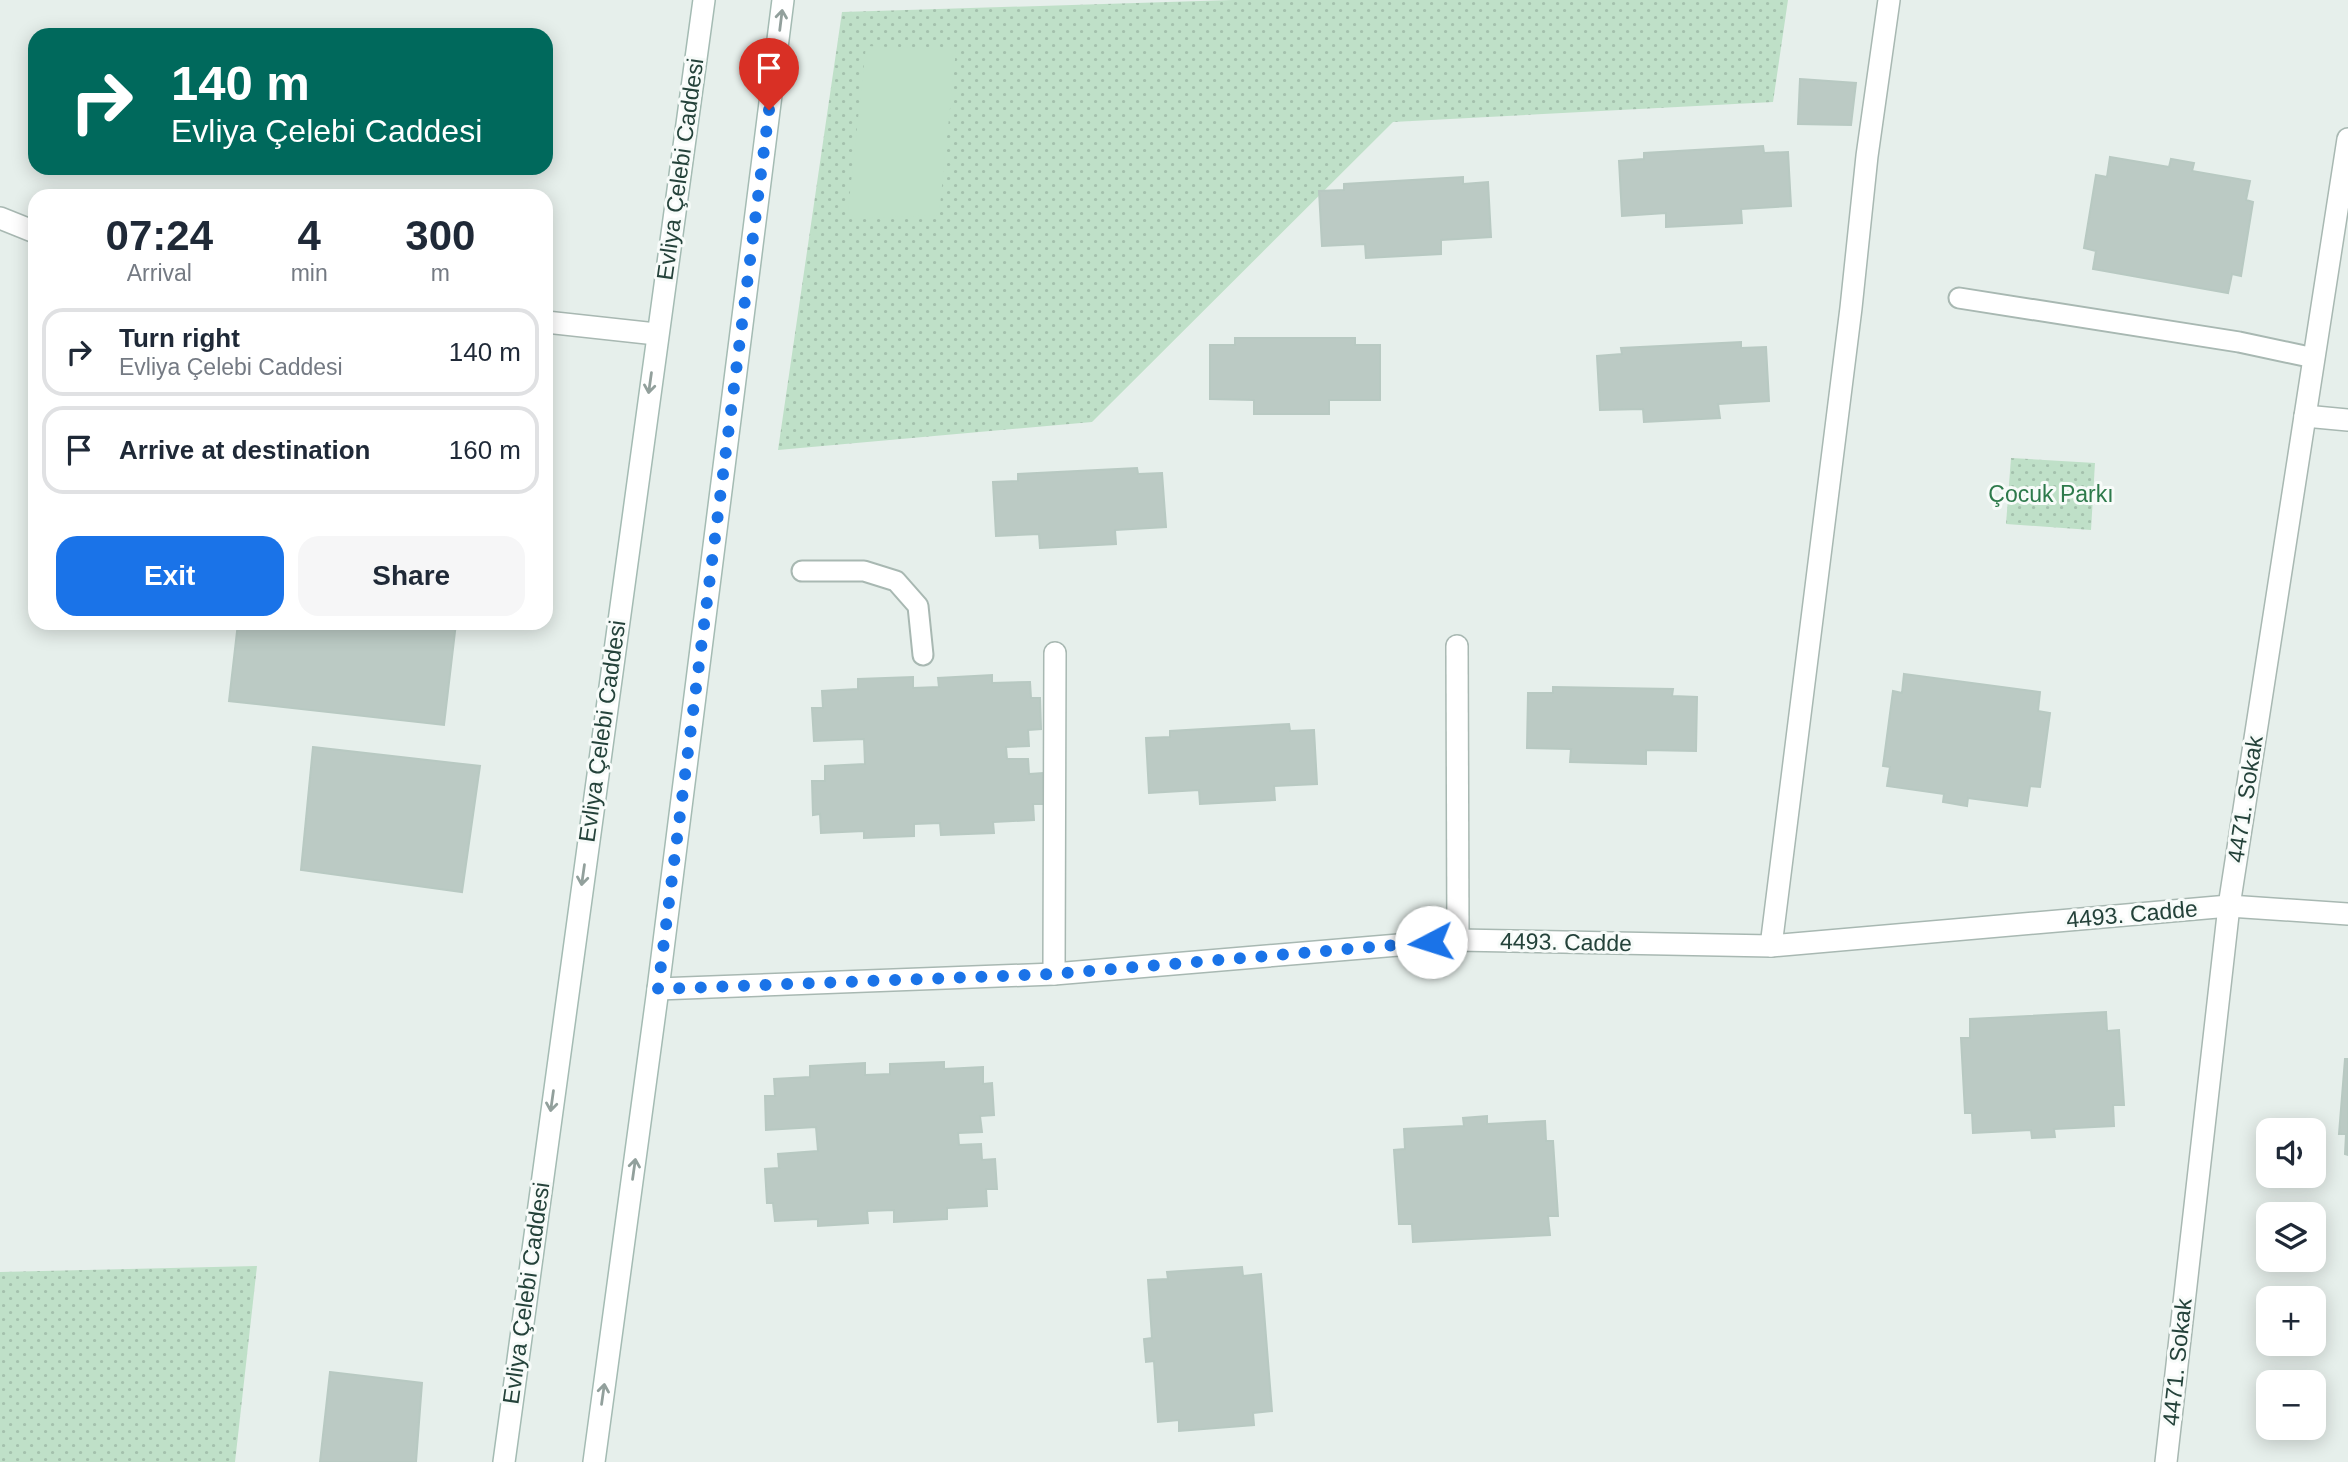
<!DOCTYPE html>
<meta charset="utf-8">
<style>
:root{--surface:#fff;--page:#f6f6f7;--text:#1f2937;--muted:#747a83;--line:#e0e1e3;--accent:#1a73e8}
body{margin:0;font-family:Helvetica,sans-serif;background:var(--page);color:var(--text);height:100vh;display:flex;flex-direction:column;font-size:26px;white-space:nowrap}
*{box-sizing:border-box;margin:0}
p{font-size:23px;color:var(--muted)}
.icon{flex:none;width:38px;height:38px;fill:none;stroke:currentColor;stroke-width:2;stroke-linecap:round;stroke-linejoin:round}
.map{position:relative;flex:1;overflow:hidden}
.panel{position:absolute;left:28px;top:189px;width:525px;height:441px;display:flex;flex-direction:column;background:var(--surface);border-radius:21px;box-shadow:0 4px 18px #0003}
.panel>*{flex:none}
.top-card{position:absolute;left:28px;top:28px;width:525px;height:147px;border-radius:21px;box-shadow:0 4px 18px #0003;background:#00695c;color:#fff;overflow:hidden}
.tools{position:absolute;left:2256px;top:1118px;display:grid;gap:14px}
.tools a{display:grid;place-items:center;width:70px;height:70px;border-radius:14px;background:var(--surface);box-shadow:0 4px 18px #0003;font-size:35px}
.pin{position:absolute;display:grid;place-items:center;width:60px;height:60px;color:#fff;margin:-72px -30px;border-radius:50% 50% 50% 0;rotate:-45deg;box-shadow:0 0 7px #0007}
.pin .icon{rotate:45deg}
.me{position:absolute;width:77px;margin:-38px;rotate:265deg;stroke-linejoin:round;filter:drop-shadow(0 0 5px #0008)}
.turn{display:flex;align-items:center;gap:24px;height:147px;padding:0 28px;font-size:32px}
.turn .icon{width:91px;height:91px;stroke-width:2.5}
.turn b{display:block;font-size:49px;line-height:60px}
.eta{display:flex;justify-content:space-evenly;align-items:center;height:119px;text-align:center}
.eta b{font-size:42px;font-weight:700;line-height:49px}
.action{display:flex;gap:14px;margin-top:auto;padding:14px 28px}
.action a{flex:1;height:80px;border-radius:21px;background:var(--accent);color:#fff;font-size:28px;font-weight:700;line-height:80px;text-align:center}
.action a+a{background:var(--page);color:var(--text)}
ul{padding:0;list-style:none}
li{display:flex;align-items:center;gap:21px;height:88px;margin:0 14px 10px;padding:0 14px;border:4px solid var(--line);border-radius:21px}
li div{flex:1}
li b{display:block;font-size:26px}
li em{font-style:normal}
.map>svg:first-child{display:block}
</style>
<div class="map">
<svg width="2348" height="1462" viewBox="0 0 2348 1462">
<defs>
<pattern id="park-dots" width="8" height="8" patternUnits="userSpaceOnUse" patternTransform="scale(1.75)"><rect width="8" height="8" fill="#bfe0c8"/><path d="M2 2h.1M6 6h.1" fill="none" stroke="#a4c1ad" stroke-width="1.8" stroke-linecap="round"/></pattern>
</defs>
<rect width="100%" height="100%" fill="#e6efeb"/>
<g fill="url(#park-dots)">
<polygon points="1232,0 1788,0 1773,102 1393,122 1092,422 778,450 842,12"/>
<polygon points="2011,458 2095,463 2091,530 2006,524"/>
<polygon points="257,1266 235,1462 0,1462 0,1272"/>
</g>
<polygon fill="#bfe0c8" points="866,46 956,50 939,215 847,219"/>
<g fill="#bbcac4" stroke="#b8c9c2" stroke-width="2">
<polygon points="1800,79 1856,83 1851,125 1798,124"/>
<polygon points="1763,146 1764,153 1788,152 1791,206 1741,209 1742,223 1666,227 1666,213 1622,216 1619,161 1644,159 1644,153"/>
<polygon points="2110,157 2169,167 2171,159 2194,163 2192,171 2250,181 2246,200 2253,202 2241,276 2232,274 2228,293 2093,269 2096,251 2084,248 2096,175 2107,177"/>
<polygon points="1463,177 1463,184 1488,182 1491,237 1441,240 1441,254 1366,258 1365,244 1322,246 1319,191 1344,190 1344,184"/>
<polygon points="1235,338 1355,338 1355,345 1380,345 1380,400 1329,400 1329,414 1254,414 1254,400 1210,399 1210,345 1235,345"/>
<polygon points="1741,342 1741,348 1766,347 1769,401 1718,404 1720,418 1644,422 1643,409 1600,410 1597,356 1622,354 1621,348"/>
<polygon points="1137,468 1138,474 1162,473 1166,527 1115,530 1116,544 1040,548 1039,534 996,536 993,482 1018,481 1018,474"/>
<polygon points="238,623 456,623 444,725 229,701"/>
<polygon points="1904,674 2040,692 2038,711 2050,713 2040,787 2030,786 2027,806 1968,798 1967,806 1943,802 1944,794 1887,786 1890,767 1883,766 1893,691 1902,693"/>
<polygon points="992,675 992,683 1030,682 1031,698 1040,698 1041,729 1028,730 1029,746 1006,747 1007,759 1028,759 1029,774 1043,773 1044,804 1033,804 1034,820 993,822 994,833 941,835 940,823 914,824 914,836 864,838 864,831 821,833 820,814 813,815 812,781 825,781 825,766 865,764 864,739 814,741 812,708 823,708 822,691 858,689 858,679 913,677 913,688 939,687 938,678"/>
<polygon points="1553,687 1673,689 1672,696 1697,697 1696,751 1646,750 1646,764 1570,762 1571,749 1527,748 1528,693 1553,693"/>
<polygon points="1289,724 1290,731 1314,730 1317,784 1274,786 1275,800 1200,804 1199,790 1149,793 1146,738 1170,737 1170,731"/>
<polygon points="313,747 480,766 462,892 301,870"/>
<polygon points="2106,1012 2107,1031 2119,1030 2124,1105 2113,1105 2114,1126 2054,1129 2055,1137 2032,1138 2031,1130 1973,1133 1972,1113 1965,1113 1961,1038 1970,1038 1970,1019"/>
<polygon points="2345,1059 2348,1059 2348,1155 2345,1154 2346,1134 2339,1134"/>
<polygon points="944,1062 944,1069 983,1067 983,1084 992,1083 994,1115 980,1116 982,1132 958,1133 959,1145 981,1144 982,1160 995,1159 997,1189 986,1189 987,1206 947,1208 947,1219 894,1222 894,1210 867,1211 868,1223 818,1226 818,1219 775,1221 773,1203 767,1203 765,1169 779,1168 778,1154 818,1151 816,1127 766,1130 765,1096 775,1096 774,1079 810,1077 810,1066 865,1063 865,1075 890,1074 890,1064"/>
<polygon points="1487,1116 1487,1124 1545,1121 1546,1141 1553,1141 1558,1216 1548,1216 1550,1235 1413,1242 1412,1224 1399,1224 1394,1150 1405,1149 1404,1129 1464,1126 1463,1118"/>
<polygon points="1242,1267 1243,1276 1261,1274 1272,1411 1253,1413 1254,1425 1179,1431 1179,1420 1158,1422 1154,1361 1146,1362 1144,1339 1152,1338 1148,1280 1168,1279 1167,1272"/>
<polygon points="330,1372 422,1383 416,1462 320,1462"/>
</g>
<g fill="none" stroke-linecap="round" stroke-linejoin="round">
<g stroke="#a8b8b2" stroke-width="23">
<g id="lane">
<polyline points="1959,298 2239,342 2314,358"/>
<polyline points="802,571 864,571 896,581 918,606 923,655"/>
</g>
</g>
<g stroke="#a8b8b2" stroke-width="24">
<g id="street">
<polyline points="0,218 35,232"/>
<polyline points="546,322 656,334"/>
<polyline points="2305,416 2348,420"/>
<polyline points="1457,646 1458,940"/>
<polyline points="1771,946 1851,308 1867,156 1889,0"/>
<polyline points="1054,974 1055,653"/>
<polyline points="658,989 1054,974 1458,940 1771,946 2229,906 2348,914"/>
<polyline points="2166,1462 2229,906 2348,139"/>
</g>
</g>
<g stroke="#a4bbb3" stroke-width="24">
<g id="secondary">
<polyline points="504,1462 704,0"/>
<polyline points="594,1462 658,989 783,0"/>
</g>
</g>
<use href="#lane" stroke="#fff" stroke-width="19"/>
<use href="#street" stroke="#fff" stroke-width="21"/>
<use href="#secondary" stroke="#fff" stroke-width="21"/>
</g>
<defs><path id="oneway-shaft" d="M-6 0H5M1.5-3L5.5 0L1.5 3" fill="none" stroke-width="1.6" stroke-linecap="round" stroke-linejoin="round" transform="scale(1.75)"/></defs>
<g stroke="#92a09c">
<use href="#oneway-shaft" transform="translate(781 20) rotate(-83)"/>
<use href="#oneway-shaft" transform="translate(650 383) rotate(98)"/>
<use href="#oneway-shaft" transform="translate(583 875) rotate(98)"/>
<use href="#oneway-shaft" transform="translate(552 1101) rotate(98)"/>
<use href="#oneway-shaft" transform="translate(634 1169) rotate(-82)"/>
<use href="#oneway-shaft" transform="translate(603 1394) rotate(-82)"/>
</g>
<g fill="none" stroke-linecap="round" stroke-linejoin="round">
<polyline stroke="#1a73e8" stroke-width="12" stroke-dasharray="0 21.6" points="769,110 658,989 1054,974 1431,942"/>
</g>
<g text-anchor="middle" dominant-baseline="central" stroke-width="6" stroke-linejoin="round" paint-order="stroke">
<g font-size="23" fill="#24423a" stroke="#f7fbf9">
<text transform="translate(680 169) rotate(-82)">Evliya Çelebi Caddesi</text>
<text transform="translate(602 731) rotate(-82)">Evliya Çelebi Caddesi</text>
<text transform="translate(2245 799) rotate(-81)">4471. Sokak</text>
<text transform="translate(2132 914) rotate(-5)">4493. Cadde</text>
<text transform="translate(1566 942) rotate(1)">4493. Cadde</text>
<text transform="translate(526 1293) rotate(-82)">Evliya Çelebi Caddesi</text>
<text transform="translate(2177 1362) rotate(-84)">4471. Sokak</text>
</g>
<g font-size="23" fill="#2d7a4b" stroke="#f7fbf9">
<text x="2051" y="494">Çocuk Parkı</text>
</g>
</g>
</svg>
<div class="tools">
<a><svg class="icon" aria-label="sound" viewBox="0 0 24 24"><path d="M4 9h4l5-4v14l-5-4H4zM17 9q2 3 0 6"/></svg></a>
<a><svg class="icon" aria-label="layers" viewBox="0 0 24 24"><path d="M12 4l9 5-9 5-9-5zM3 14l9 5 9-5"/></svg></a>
<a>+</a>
<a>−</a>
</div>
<div class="pin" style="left:769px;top:110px;background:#d93025"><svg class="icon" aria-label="arrive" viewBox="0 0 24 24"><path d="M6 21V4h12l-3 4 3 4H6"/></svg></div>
<svg class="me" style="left:1431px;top:942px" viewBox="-20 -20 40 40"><circle r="19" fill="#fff"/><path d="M0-13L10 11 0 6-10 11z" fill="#1a73e8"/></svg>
<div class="top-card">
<div class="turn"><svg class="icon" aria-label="right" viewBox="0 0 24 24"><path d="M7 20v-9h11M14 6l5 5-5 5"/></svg><div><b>140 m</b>Evliya Çelebi Caddesi</div></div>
</div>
<section class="panel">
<div class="eta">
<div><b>07:24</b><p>Arrival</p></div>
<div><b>4</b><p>min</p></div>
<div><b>300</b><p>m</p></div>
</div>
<ul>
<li><svg class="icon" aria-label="right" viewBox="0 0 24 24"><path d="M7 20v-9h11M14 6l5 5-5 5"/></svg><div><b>Turn right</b><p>Evliya Çelebi Caddesi</p></div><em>140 m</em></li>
<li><svg class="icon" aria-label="arrive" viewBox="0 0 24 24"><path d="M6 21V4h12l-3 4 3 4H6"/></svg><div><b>Arrive at destination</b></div><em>160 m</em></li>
</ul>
<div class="action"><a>Exit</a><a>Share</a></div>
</section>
</div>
